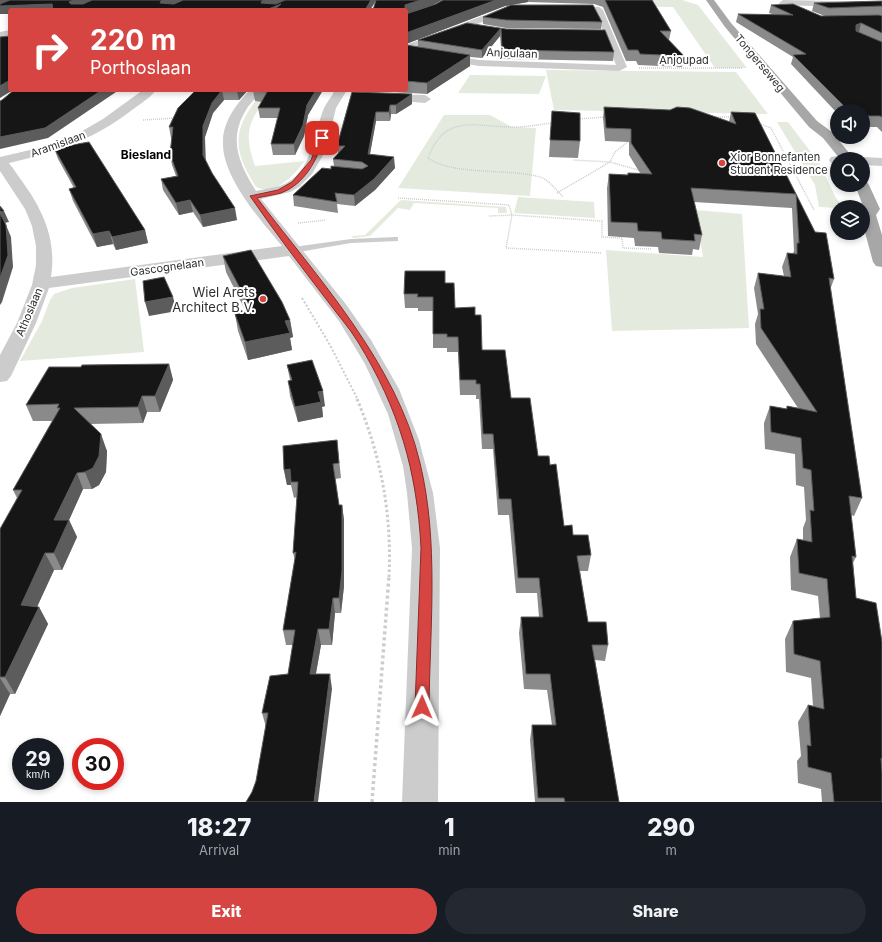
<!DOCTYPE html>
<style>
:root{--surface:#171b24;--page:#242831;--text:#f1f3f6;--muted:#9ea1a6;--accent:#d64541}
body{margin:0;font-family:Inter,sans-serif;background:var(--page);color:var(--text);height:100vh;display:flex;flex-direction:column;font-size:15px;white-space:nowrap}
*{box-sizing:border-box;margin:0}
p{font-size:13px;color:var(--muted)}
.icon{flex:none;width:22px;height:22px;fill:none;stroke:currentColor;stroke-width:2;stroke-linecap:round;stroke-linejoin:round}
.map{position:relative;height:802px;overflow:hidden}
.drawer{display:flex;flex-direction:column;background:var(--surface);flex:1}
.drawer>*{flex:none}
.banner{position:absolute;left:8px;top:8px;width:400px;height:84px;border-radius:4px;box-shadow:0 2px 6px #0003;background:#d64541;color:#fff;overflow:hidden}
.buttons{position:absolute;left:830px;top:104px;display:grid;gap:8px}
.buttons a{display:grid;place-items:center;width:40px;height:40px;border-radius:50%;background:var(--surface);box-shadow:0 2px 6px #0003;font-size:20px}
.speed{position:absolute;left:12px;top:738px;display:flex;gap:8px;font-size:20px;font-weight:700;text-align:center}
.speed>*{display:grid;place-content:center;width:52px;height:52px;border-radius:50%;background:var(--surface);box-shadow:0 2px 6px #0003;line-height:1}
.speed small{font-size:10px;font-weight:400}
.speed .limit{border:6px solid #d22;background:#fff;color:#111}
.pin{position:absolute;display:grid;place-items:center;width:34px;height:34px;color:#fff;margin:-17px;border-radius:8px;box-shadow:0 2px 6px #0006}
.me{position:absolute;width:44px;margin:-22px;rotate:1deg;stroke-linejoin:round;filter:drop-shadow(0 0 3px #0008)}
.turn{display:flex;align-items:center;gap:14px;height:84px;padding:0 16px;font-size:18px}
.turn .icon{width:52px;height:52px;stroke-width:2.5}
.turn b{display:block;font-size:28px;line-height:34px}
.eta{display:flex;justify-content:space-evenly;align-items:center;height:68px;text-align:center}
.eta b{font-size:24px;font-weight:800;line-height:28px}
.button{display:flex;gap:8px;margin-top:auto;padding:8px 16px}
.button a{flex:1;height:46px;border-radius:24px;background:var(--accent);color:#fff;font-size:16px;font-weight:800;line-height:46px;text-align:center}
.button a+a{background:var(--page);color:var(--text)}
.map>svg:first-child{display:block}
</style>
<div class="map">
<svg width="882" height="802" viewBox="0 0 882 802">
<rect width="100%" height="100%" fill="#fff"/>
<g fill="#e4ebde">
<polygon points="598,0 682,0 698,5 747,68 715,68 673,7 601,6"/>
<polygon points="546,70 736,72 768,114 554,110"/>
<polygon points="470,75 546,76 539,94 458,93"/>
<path d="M257 99H266C246 124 245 137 255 166L305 161C294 174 276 197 256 187 234 152 231 132 257 99Z"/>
<polygon points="444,115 490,115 512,127 536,128 530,196 398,188"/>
<polygon points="777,122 788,122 819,163 836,198 844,207 837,207 837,208 819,207 815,185"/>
<polygon points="518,197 594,202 595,218 514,213"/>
<polygon points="401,200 506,207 507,213 498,213 498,208 414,203 410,210 398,208 370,236 353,238 352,236 365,235"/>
<polygon points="695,210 742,214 749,328 612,331 606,250 703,257"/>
<polygon points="135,279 144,352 20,361 42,321 50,300 54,294 72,288"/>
</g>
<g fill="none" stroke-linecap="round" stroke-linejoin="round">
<g stroke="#ccc" stroke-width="1.5" stroke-dasharray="1 1" stroke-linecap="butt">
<polyline points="639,68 742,68"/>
<polyline points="714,117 733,117"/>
<polyline points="578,119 605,117"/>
<polyline points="143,120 176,118"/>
<path d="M553 123C541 124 528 127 516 127 477 128 446 111 428 158 452 176 510 168 540 177 548 179 557 191 563 197"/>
<polyline points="757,123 771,128 814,210"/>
<polyline points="630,140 615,152 610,162 642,171"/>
<polyline points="557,193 610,162 573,160"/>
<polyline points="398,198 509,205 512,215 489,216"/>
<polyline points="298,223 326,220"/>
<polyline points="601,253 506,248 512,215 602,221 602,237 622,238 623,248 652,249"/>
</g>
<polyline stroke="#ccc" stroke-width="2" stroke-dasharray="2 2" stroke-linecap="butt" points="302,298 330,345 358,400"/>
<path stroke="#ccc" stroke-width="3" stroke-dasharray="2.5 2.5" stroke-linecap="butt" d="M357 399C381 456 392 514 389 577"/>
<polyline stroke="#ccc" stroke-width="3.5" stroke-dasharray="3 3" stroke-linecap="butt" points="372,802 389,576"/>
<polygon fill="#ccc" fill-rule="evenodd" points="395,237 398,237 398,241 351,243 293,253 289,250 293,247 351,239"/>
<g fill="#ccc" fill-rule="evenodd">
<polygon points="783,0 882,2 882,8 780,5 779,3"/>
<polygon points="511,5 515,8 514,10 412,49 479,60 616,65 596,12 565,11 561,8 565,5 599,7 603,10 627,67 619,71 479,66 406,54 406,45"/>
<polygon points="10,30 10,36 0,38 0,32"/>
<path d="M250 90H262C257 97 251 102 246 110 228 139 239 164 256 191 264 189 272 188 280 186 313 174 313 135 324 108 327 102 332 96 335 90H347L336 108 326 150 312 174 299 187 290 192 261 199 345 303 371 340 399 389 419 440 433 493 440 548 438 802H402L412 548 407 493 403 466 388 414 365 364 339 321 289 256 49 288 36 323 11 376 7 381 0 382V355L17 323 32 285 36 265V246L32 226 25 209 0 171V157C8 159 14 170 19 177 42 208 57 238 51 277L282 246C261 221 223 178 223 144 222 123 236 104 250 90Z"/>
<polygon points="381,94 425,95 431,99 425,103 377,99 375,97"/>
<polygon points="837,156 843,159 837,159 837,164 831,163 829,160 831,157"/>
<polygon points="863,157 882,158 882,166 863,165 863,159 857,159"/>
</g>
<path fill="#ccc" fill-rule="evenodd" d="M143 90H156C150 98 140 104 132 110 91 142 50 154 0 165V157L43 147 77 134 103 119Z"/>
<g fill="#a7a7a7" fill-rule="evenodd">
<polygon points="706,0 714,0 731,23 817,121 832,132 854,159 840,159 823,138 809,127 725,27"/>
<polygon points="863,181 867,182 869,185 880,209 876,215 882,235 882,267 876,266 873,262 863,225 863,207 860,207 863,206 855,185 863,185"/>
</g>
</g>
<g fill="#8a8a8a">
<polygon points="0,0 442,0 431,6 436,4 443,0 652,0 671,31 669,40 684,56 682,67 638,65 636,61 626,61 603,7 594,4 528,2 505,6 406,44 376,1 370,10 10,10 10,14 0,14"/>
<polygon points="882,1 882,132 877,127 863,127 863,111 837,111 837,113 791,64 793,57 736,22 738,14 772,14 769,13 771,5 821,16 825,16 812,11 814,3"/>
<polygon points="483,17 602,22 601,29 506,28 483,24"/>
<polygon points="467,23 614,52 613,61 502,59 500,36 482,58 470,57 470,66 427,94 361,90 406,90 406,45 418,47 418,40"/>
<polygon points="196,90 248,90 239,100 224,100 213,113 205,137 205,159 212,173 237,220 203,227 193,212 179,215 163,190 161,179 176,176 172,165 170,154 172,138 171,138 169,127"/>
<polygon points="323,90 308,115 304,136 295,155 273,155 271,144 278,118 260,118 258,108 262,102 255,101 253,91"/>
<polygon points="352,92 412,104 396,114 391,114 390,121 376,121 370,154 395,168 375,190 355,206 337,204 338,213 294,206 293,195 331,169 334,166 333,159 338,154 337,146"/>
<polygon points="604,107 729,122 731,112 755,113 815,232 834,279 830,290 862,498 854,516 851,515 856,557 853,563 856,598 882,642 882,802 822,802 821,789 798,783 797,761 801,756 798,722 808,705 813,706 811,678 786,672 785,639 793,621 820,618 818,596 791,590 790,557 797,539 803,540 803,528 806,520 804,487 796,485 795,454 765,449 764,427 764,423 770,406 786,409 787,406 798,408 756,344 755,324 758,314 754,288 758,273 784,276 782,267 787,253 793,253 794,251 792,208 694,202 702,235 699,250 693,249 692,255 659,253 658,247 635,246 634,238 608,236 607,188 609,174 627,175 628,173 640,173 629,155 629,142 605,141 603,118"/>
<polygon points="552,111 580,141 578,158 549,157"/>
<polygon points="54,148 145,230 148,243 116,250 113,244 97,247 73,201 69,189 74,188 58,159"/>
<polygon points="223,256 290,320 293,337 290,338 292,350 248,360 238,331 235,314 246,312 226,272"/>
<polygon points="445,283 455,308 475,315 482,350 511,398 538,456 550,465 564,526 591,555 588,571 580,571 588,622 608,645 605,661 595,660 619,802 535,802 530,740 532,725 552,725 547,690 524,689 519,633 521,617 539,617 537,593 516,593 509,515 498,515 493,449 482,449 479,399 476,399 476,395 460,395 458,352 447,352 447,348 433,348 433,311 418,311 418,308 405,308 404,294"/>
<polygon points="169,364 173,380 160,412 147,412 143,423 90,424 107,451 106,472 99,485 92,489 83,489 69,520 77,537 62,570 54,570 37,607 39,607 48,624 15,694 10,694 0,716 0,529 17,498 13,490 52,421 33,421 26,405 81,367"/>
<polygon points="287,365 325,406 322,407 323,417 298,422 290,396 288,381 290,380"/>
<polygon points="337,440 341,478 335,479 339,505 342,505 344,520 344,586 341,613 335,613 332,645 321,645 316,674 332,689 252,792 256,781 266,727 262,713 288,674 293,645 286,645 283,630 295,560 293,553 297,497 294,498 291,485 287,485 284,470"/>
</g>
<g fill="#5c5c5c">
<polygon points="0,0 12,0 0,4"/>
<polygon points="74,0 92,0 72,10 69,2"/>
<polygon points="163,0 182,0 162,10 160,3 161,1"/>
<polygon points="264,0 287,0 262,10 261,3 262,1"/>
<polygon points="371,0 376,0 370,10 365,10"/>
<polygon points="421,0 442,0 429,7 406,14 406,10 405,10 405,5"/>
<polygon points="496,0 528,0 528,2 505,6 406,44 406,33"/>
<polygon points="52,4 54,10 10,10 10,14 0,14 0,6"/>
<polygon points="281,4 281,10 266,10"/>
<polygon points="861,23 859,32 853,34 856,25"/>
<polygon points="501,28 500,36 482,58 482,50"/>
<polygon points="470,55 470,66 427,94 427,83"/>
<polygon points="10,80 10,90 13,90 0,98 0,86"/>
<polygon points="102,90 119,90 48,138 0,149 0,137"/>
<polygon points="222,90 224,100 213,113 205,137 206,166 203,155 203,126 212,103"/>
<polygon points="238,90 248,90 239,100 237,91"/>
<polygon points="316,90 323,90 308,115 304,136 295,155 294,144 307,105"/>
<polygon points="412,94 412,104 396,114 396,105"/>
<polygon points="390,105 391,114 390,121 389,112"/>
<polygon points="376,112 376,121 368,164 368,154"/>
<polygon points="394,157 395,168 375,190 355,206 354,195"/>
<polygon points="190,200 193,212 179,215 176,203"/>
<polygon points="235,208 237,220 203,227 200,215"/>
<polygon points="4,211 9,222 4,223 0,212"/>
<polygon points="6,225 11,237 13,267 2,302 0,305 0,278"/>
<polygon points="145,230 148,243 116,250 112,237"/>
<polygon points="109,231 113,244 97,247 93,234"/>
<polygon points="173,297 177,311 149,316 145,302"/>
<polygon points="290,320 293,337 290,338 292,350 248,360 245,342 285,321"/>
<polygon points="169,364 173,380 160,412 155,396"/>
<polygon points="323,391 325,406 322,407 323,417 298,422 295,407 318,392"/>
<polygon points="142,396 147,412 143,423 138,407"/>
<polygon points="101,434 107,451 106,472 99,485 92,489 85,472"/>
<polygon points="290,469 291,485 287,485 284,470"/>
<polygon points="77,473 83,489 69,520 77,537 62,570 54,553 54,520"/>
<polygon points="342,505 344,520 344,586 341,613 339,598"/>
<polygon points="45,553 54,570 30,622 21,605"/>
<polygon points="333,598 335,613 332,645 329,629"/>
<polygon points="39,607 48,624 15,694 5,677"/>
<polygon points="318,629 321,645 313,689 310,674"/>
<polygon points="330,674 332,689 318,802 314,802"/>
<polygon points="0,678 10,694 0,716"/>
</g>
<g fill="#161616" stroke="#5c5c5c">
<polygon points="10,0 74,0 69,2 71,4 83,4 92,0 163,0 161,1 160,3 174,4 183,0 264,0 262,1 261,3 276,4 285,0 371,0 365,10 274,10 281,4 266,10 53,10 52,4 0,6 0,4"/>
<polygon points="376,0 421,0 405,5 405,10 373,10"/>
<polygon points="443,0 496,0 406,33 406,14 436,4"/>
<polygon points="605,0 652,0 671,31 660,31 684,56 640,54 638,50 628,50"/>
<polygon points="882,1 882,7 881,6 829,8 814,3"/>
<polygon points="793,4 821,16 879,15 882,16 882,33 861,23 856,25 856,31 882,42 882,117 880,116 863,116 863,111 849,111 793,55 806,54 738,14 793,15 771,5"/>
<polygon points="511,5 593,5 602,22 506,20 483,17"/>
<polygon points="467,23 506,29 605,30 614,52 502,50 501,28 482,50 418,40"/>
<polygon points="10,36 10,80 0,86 0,37"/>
<polygon points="406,45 470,55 427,83 406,81"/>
<polygon points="14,90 102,90 45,128 0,137 0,101 2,100"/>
<polygon points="196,90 222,90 212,103 203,126 203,155 212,173 235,208 200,215 190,200 176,203 161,179 178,176 170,154 173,127 169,127 178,108"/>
<polygon points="254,90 316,90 307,105 303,125 294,144 271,144 280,108 258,108 267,92 253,91"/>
<polygon points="352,92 412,94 396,105 390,105 389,112 376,112 368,154 394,157 374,179 354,195 335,193 337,202 293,195 322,168 331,169 331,166 362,169 368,166 362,162 333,159 345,146 337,146"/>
<polygon points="604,107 670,110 677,107 690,108 736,124 731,112 755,113 796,194 691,188 702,235 694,234 695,241 662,239 661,232 638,231 637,223 611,222 609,174 628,175 628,173 652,174 631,143 631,129 606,128"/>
<polygon points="552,111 580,113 580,141 550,140"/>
<polygon points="89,142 145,230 112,237 109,231 93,234 69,189 76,187 54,148"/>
<polygon points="796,194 815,232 826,233 834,279 829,278 862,498 849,496 856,557 852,556 856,598 876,603 882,642 882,759 881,758 882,773 882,802 834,802 831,773 808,767 807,745 811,746 808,705 824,709 820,661 794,654 793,621 830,617 827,579 799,573 797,539 812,542 810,510 814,511 811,470 803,468 801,438 771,432 770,410 770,406 787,409 787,406 817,412 761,328 760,309 764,309 758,273 791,277 787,253 797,254 797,243 799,243"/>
<polygon points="0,206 4,211 0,212"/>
<polygon points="0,213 6,225 8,255 0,278"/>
<polygon points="251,250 282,302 290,320 285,321 290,333 245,342 235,314 252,311 223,256"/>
<polygon points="405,271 445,271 445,283 454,283 455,308 475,307 475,315 481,315 482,350 505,350 511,398 530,398 538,456 549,456 550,465 556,464 564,526 572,525 573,535 588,535 591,555 577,556 588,622 606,622 608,645 592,645 619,802 565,802 564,798 538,798 532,725 556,725 550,674 526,674 521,617 543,617 539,578 518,578 511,499 499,499 493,434 483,434 480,384 476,384 476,380 460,380 458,337 447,337 447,334 433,334 433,297 417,297 418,294 404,294"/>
<polygon points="164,277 173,297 145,302 143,281"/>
<polygon points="312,360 323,391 318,392 321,402 295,407 288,381 292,380 287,365"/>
<polygon points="169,364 155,396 142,396 138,407 74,408 101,434 99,456 93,468 85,472 77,473 54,520 69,520 54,553 45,553 21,605 39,607 5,677 0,677 0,529 22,490 13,490 60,408 57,408 59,404 26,405 49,367 81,367 82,365"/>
<polygon points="337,440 339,463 333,464 339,505 342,505 342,571 339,598 333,598 329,629 318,629 310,674 330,674 314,802 246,802 252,792 256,781 268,713 262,713 270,676 288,674 295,630 283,630 296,552 293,553 298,482 291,482 290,469 284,470 283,446"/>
</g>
<path fill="#d64541" stroke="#8b2d2a" d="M320 137 324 138C317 160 305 184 281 193 274 195 265 196 257 198 317 277 397 364 420 463 439 542 430 626 429 707L427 711 422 713 417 711 415 707 421 548C417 471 399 409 358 342 349 327 336 313 326 299 300 265 274 231 250 196L278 190 292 182 311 160Z"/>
<g fill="#d64541" stroke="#fff" stroke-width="1.5">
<circle cx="722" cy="163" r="4"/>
<circle cx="263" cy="299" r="4"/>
</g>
<g text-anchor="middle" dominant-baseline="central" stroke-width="4" stroke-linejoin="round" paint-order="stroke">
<g font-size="11" fill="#2f2f2f" stroke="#fff">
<text transform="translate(512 53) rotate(2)">Anjoulaan</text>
<text x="684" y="60">Anjoupad</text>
<text transform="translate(760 63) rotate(50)">Tongerseweg</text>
<text transform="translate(58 144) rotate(-20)">Aramislaan</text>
<text transform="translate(167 267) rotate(-8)">Gascognelaan</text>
<text transform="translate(29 312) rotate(-67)">Athoslaan</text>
</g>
<g font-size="11" fill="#2f2f2f" stroke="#fff" text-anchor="start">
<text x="730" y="157">Xior Bonnefanten<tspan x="730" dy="13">Student Residence</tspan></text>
</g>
<g font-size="12" font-weight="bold" fill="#000" stroke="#fff">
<text x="146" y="154">Biesland</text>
</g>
<g font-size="13" fill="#2f2f2f" stroke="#fff" text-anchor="end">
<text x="255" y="292">Wiel Arets<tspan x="255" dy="15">Architect B.V.</tspan></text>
</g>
</g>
</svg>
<div class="buttons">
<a><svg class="icon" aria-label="sound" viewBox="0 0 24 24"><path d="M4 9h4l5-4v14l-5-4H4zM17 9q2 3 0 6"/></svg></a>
<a><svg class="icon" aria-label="search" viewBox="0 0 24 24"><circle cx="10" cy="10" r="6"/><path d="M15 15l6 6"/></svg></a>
<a><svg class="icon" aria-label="layers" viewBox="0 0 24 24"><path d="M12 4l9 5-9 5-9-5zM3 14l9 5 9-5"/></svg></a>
</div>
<div class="speed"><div>29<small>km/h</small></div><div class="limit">30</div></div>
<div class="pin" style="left:322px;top:138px;background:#d93025"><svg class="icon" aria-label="arrive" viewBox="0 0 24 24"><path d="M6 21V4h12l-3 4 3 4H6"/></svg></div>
<svg class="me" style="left:422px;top:707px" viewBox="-20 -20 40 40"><path d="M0-17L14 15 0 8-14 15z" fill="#d64541" stroke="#fff" stroke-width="4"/></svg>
<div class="banner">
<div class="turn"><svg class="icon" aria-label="right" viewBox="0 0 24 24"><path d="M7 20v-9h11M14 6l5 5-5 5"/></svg><div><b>220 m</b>Porthoslaan</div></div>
</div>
</div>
<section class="drawer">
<div class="eta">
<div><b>18:27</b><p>Arrival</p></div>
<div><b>1</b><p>min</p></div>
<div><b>290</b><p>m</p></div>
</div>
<div class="button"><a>Exit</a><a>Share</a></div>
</section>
